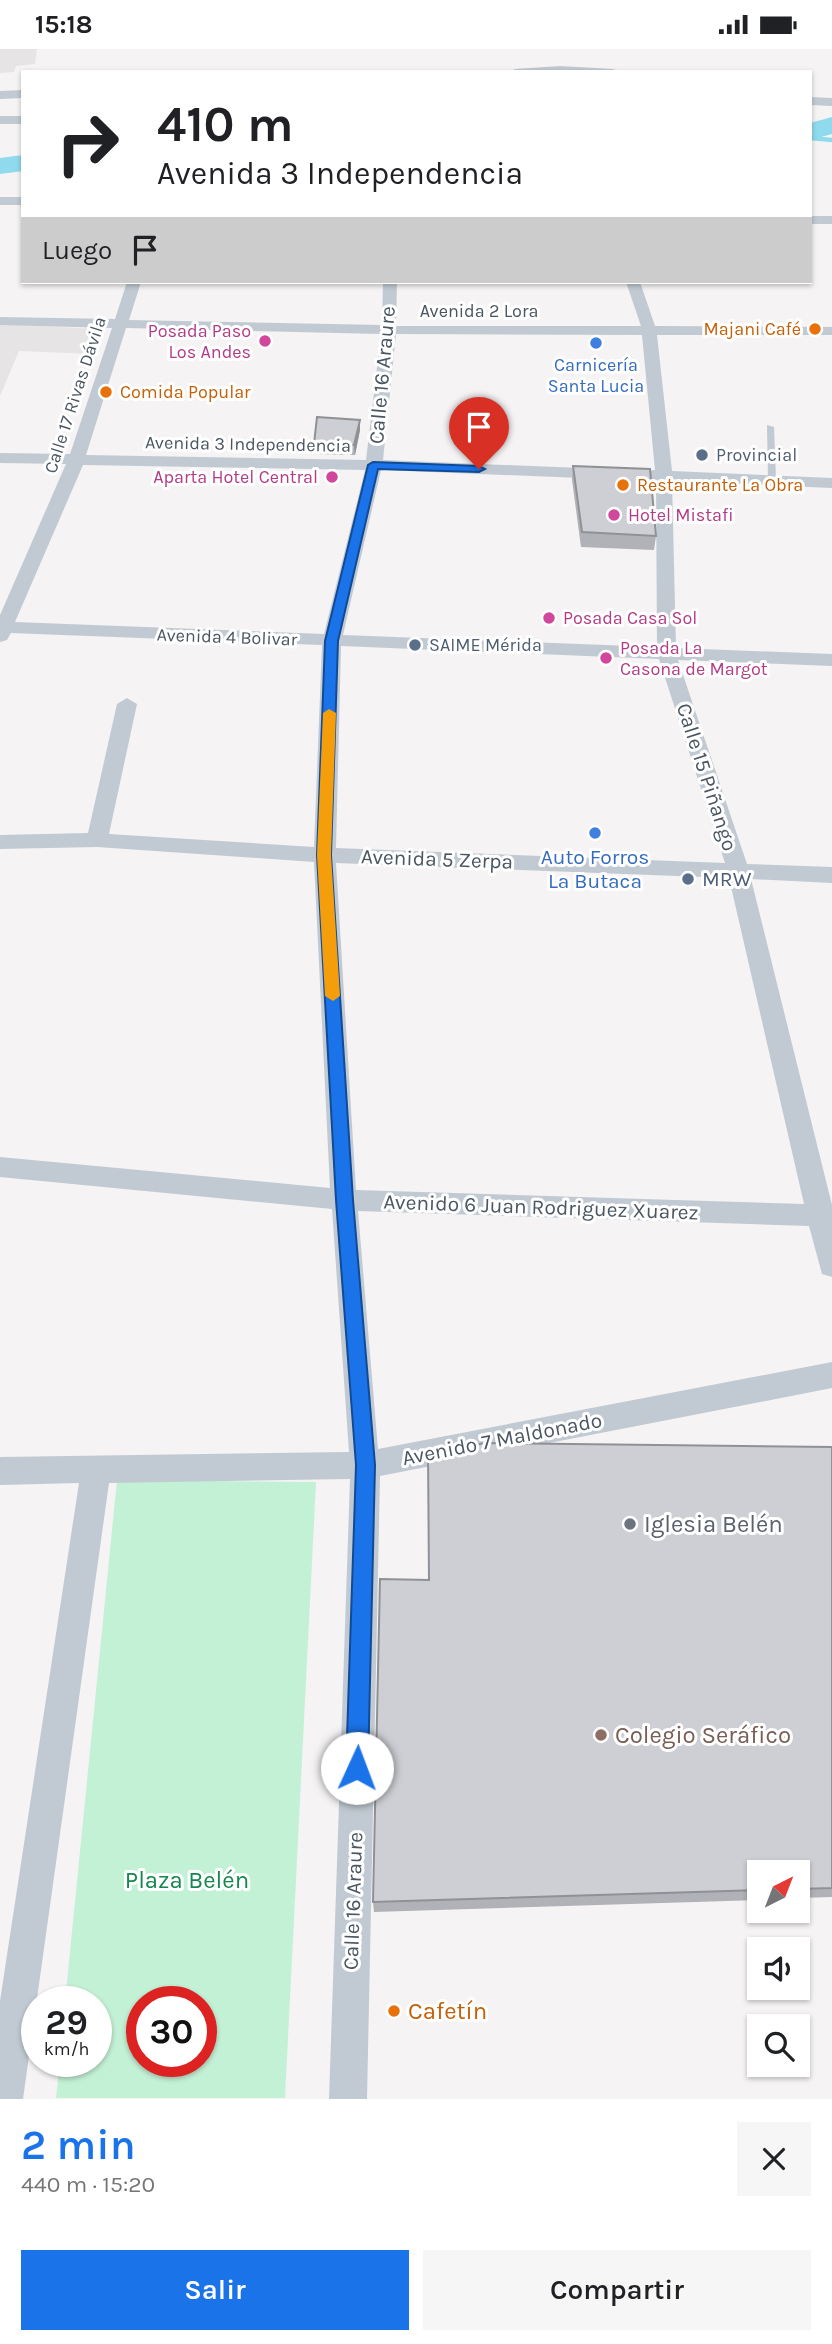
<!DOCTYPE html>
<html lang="es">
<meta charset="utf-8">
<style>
:root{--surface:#fff;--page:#f6f6f6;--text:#202124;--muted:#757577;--accent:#1a73e8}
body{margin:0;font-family:Karla,sans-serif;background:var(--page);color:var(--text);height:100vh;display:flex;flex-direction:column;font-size:26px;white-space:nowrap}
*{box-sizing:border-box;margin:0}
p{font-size:23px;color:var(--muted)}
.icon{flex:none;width:38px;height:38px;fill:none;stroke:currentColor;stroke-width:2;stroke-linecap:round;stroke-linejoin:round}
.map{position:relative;height:2050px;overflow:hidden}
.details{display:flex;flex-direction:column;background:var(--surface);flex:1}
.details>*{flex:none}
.top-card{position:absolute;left:21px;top:21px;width:791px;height:214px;border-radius:0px;box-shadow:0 2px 5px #0004;background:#fff;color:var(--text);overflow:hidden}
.needle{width:46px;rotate:42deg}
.tools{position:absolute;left:747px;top:1811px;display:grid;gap:14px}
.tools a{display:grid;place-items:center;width:63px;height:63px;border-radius:0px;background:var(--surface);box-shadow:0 2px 5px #0004;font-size:35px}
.speed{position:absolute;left:21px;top:1937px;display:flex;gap:14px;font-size:35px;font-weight:700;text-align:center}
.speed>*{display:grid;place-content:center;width:91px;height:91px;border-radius:50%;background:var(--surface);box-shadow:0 2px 5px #0004;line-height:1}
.speed small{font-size:18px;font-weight:400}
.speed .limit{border:10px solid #d22;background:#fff;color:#111}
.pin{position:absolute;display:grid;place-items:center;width:60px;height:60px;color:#fff;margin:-72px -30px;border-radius:50% 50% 50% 0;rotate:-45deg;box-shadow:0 0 7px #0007}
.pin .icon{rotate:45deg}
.me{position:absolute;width:77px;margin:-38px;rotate:2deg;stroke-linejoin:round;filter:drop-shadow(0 0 5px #0008)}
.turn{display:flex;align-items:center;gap:24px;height:147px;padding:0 21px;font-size:32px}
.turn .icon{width:91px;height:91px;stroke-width:2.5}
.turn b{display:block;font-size:49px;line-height:60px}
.then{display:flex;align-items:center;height:66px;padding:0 21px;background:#0003;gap:14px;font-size:26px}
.round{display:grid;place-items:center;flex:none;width:74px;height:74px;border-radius:0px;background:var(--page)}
.summary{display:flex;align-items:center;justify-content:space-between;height:119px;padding:0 21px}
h1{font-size:42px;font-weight:600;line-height:52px;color:var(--accent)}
.action{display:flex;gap:14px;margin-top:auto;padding:14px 21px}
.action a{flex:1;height:80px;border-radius:0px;background:var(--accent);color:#fff;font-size:28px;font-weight:600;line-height:80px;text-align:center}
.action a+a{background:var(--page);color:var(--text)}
.status{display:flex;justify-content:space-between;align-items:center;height:49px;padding:0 35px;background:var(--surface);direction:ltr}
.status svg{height:19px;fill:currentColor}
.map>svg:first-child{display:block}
</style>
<div class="status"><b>15:18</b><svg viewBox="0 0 49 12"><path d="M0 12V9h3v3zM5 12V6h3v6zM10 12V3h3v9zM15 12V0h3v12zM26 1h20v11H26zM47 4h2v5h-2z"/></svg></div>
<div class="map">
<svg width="832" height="2050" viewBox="0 0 832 2050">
<rect width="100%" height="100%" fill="#f5f3f3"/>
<g fill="#e6e4e5">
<polygon points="0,0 37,0 35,15 16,17 14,23 0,24"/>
<polygon points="0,275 99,280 91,305 19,302 0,347"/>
</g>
<path fill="#c3f1d5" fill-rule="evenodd" d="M117 1431 316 1433 285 2049H56L60 2013 96 2012V1953H65ZM142 1953H201V2012H142Z"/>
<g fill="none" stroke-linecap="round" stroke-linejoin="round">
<polyline stroke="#90daee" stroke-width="4.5" points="810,89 832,91"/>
<g fill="#90daee" fill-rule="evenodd">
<polygon points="832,68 832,85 810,91 810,74"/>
<polygon points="23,106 23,122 0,125 0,109"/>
</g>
<polygon fill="#c1cad2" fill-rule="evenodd" points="767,376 774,378 776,431 772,434 768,431"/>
<g fill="#c1cad2" fill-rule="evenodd">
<polygon points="560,17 613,20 619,23 509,23 515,20"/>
<polygon points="23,41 23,49 0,50 0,42"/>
<polygon points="810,48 832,49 832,57 810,56"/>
<rect x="0" y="67" width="23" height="8"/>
<rect x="0" y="148" width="23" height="8"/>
<rect x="810" y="167" width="22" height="8"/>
<path d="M127 233H141L129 271 382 276 383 233H397L396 277H641L626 233H640L655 277 832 278V286H657L672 422 832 429V439L672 432 676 599 832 605V617L678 611 747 815 832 818V834L751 830 832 1156V1228L822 1225 809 1177 358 1162 378 1400 832 1313V1339L380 1427 367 2050H329L350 1430 109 1434 23 2050H0V1952L79 1434 0 1436V1408L349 1403 332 1160 0 1128V1108L330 1139 314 813 97 798 0 800V786L88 784 117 655 127 649 137 655 109 785 314 798 322 596 11 584 7 591 0 593V566L66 415 0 414V404L70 405 112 279 0 276V268L115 270ZM126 279 381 285 366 411 86 406ZM396 285 642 286 655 421 642 422 640 426 642 430 656 431 657 598 343 586 381 421 605 430 613 425 605 420 383 411ZM83 416 365 421 324 585 15 573ZM341 597 659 610 725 814 336 799ZM336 814 729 829 804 1155 356 1141Z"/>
</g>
</g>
<g fill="#b0b2b7">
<polygon points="360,381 355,406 315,405 314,395"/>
<polygon points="573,417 656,487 654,501 581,498 572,431"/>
<polygon points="832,1398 832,1848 798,1849 798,1824 760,1824 760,1851 374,1863 373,1853 429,1531"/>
</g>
<polygon fill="#909195" points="360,371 360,381 355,406 354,396"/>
<g fill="#cdcfd5" stroke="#909195" stroke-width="2">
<polygon points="317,368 360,371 354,396 314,395"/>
<polygon points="573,417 650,420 656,487 582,483"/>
<polygon points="485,1394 832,1398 832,1839 798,1840 798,1824 760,1824 760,1841 373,1853 380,1530 429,1531 428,1405"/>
</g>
<polygon fill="#1a73e8" stroke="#114b97" stroke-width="2" points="373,413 479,417 485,420 479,423 378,420 338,592 331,806 353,1151 375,1416 368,1719 365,1727 357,1730 349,1727 346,1719 356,1416 336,1151 317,806 325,592 368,416"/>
<polygon fill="#f59e0b" points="329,660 336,664 331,806 340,947 333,952 325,947 317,806 323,664"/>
<g fill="#e8710a" stroke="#fff" stroke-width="2.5">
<circle cx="815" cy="280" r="7"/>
<circle cx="106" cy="343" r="7"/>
<circle cx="623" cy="436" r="7"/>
<circle cx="394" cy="1962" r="7"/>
</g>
<g fill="#d1479c" stroke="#fff" stroke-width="2.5">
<circle cx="265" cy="292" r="7"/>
<circle cx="332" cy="428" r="7"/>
<circle cx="614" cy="466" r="7"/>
<circle cx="549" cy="569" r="7"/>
<circle cx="606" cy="609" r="7"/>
</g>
<g fill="#3f7fe0" stroke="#fff" stroke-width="2.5">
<circle cx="596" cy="294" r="7"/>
<circle cx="595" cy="784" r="7"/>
</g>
<g fill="#5c6f8a" stroke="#fff" stroke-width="2.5">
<circle cx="702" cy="406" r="7"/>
<circle cx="415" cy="596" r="7"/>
<circle cx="688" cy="830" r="7"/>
</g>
<circle fill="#6b7280" stroke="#fff" stroke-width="2.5" cx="630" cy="1475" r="7"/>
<circle fill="#8d6e63" stroke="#fff" stroke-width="2.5" cx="601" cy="1686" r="7"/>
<g text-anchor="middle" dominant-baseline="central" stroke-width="6" stroke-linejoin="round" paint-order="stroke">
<g font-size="18" fill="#4a5661" stroke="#fff">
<text x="479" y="262">Avenida 2 Lora</text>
<text transform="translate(75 346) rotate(-72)">Calle 17 Rivas Dávila</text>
<text transform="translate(248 395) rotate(1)">Avenida 3 Independencia</text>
<text transform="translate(227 588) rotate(2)">Avenida 4 Bolivar</text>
</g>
<g font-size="18" fill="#c56008" stroke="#fff" text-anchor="start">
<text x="801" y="280" text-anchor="end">Majani Café</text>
<text x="120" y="343">Comida Popular</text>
<text x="637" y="436">Restaurante La Obra</text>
</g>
<g font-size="18" fill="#b23c85" stroke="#fff" text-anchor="start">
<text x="251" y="282" text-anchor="end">Posada Paso<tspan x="251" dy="21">Los Andes</tspan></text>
<text x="318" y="428" text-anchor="end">Aparta Hotel Central</text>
<text x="628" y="466">Hotel Mistafi</text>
<text x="563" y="569">Posada Casa Sol</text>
<text x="620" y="599">Posada La<tspan x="620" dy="21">Casona de Margot</tspan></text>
</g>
<g font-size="18" fill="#366cbe" stroke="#fff">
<text x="596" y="316">Carnicería<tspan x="596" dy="21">Santa Lucia</tspan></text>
</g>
<g font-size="18" fill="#4e5e75" stroke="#fff" text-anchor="start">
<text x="716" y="406">Provincial</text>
<text x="429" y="596">SAIME Mérida</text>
</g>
<g font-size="21" fill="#4a5661" stroke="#fff">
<text transform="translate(382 326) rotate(-85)">Calle 16 Araure</text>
<text transform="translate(707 728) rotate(72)">Calle 15 Piñango</text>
<text transform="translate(437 810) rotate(2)">Avenida 5 Zerpa</text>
<text transform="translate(541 1158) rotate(2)">Avenido 6 Juan Rodriguez Xuarez</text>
<text transform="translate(502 1390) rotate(-11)">Avenido 7 Maldonado</text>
<text transform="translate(353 1852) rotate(-88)">Calle 16 Araure</text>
</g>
<g font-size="21" fill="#366cbe" stroke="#fff">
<text x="595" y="808">Auto Forros<tspan x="595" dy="24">La Butaca</tspan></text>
</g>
<g font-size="21" fill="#4e5e75" stroke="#fff" text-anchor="start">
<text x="702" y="830">MRW</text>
</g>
<g font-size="24" fill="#5b616d" stroke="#fff" text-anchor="start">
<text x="644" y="1475">Iglesia Belén</text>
</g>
<g font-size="24" fill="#785e54" stroke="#fff" text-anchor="start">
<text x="615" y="1686">Colegio Seráfico</text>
</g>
<g font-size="24" fill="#17864f" stroke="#fff">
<text x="187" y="1831">Plaza Belén</text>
</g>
<g font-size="24" fill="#c56008" stroke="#fff" text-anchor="start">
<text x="408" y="1962">Cafetín</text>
</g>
</g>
</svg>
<div class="tools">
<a><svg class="needle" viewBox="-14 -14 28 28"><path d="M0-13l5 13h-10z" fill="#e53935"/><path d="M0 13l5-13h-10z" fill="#757577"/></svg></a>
<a><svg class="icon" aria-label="sound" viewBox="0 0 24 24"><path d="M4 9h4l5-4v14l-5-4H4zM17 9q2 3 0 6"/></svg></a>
<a><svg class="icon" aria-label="search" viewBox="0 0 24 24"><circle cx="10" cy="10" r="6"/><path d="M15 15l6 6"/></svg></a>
</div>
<div class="speed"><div>29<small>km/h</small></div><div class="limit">30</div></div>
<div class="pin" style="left:479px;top:420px;background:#d93025"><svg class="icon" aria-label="arrive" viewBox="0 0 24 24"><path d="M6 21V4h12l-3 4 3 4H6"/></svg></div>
<svg class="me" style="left:357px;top:1719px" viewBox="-20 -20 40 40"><circle r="19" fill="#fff"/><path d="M0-13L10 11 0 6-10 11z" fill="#1a73e8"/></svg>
<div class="top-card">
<div class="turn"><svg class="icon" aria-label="right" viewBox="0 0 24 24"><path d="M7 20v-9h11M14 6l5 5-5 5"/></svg><div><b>410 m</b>Avenida 3 Independencia</div></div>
<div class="then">Luego<svg class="icon" aria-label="arrive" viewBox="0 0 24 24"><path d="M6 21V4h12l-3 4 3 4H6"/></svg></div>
</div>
</div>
<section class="details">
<div class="summary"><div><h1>2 min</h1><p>440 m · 15:20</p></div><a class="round"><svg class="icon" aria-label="close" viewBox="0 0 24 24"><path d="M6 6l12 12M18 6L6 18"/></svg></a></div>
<div class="action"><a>Salir</a><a>Compartir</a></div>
</section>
